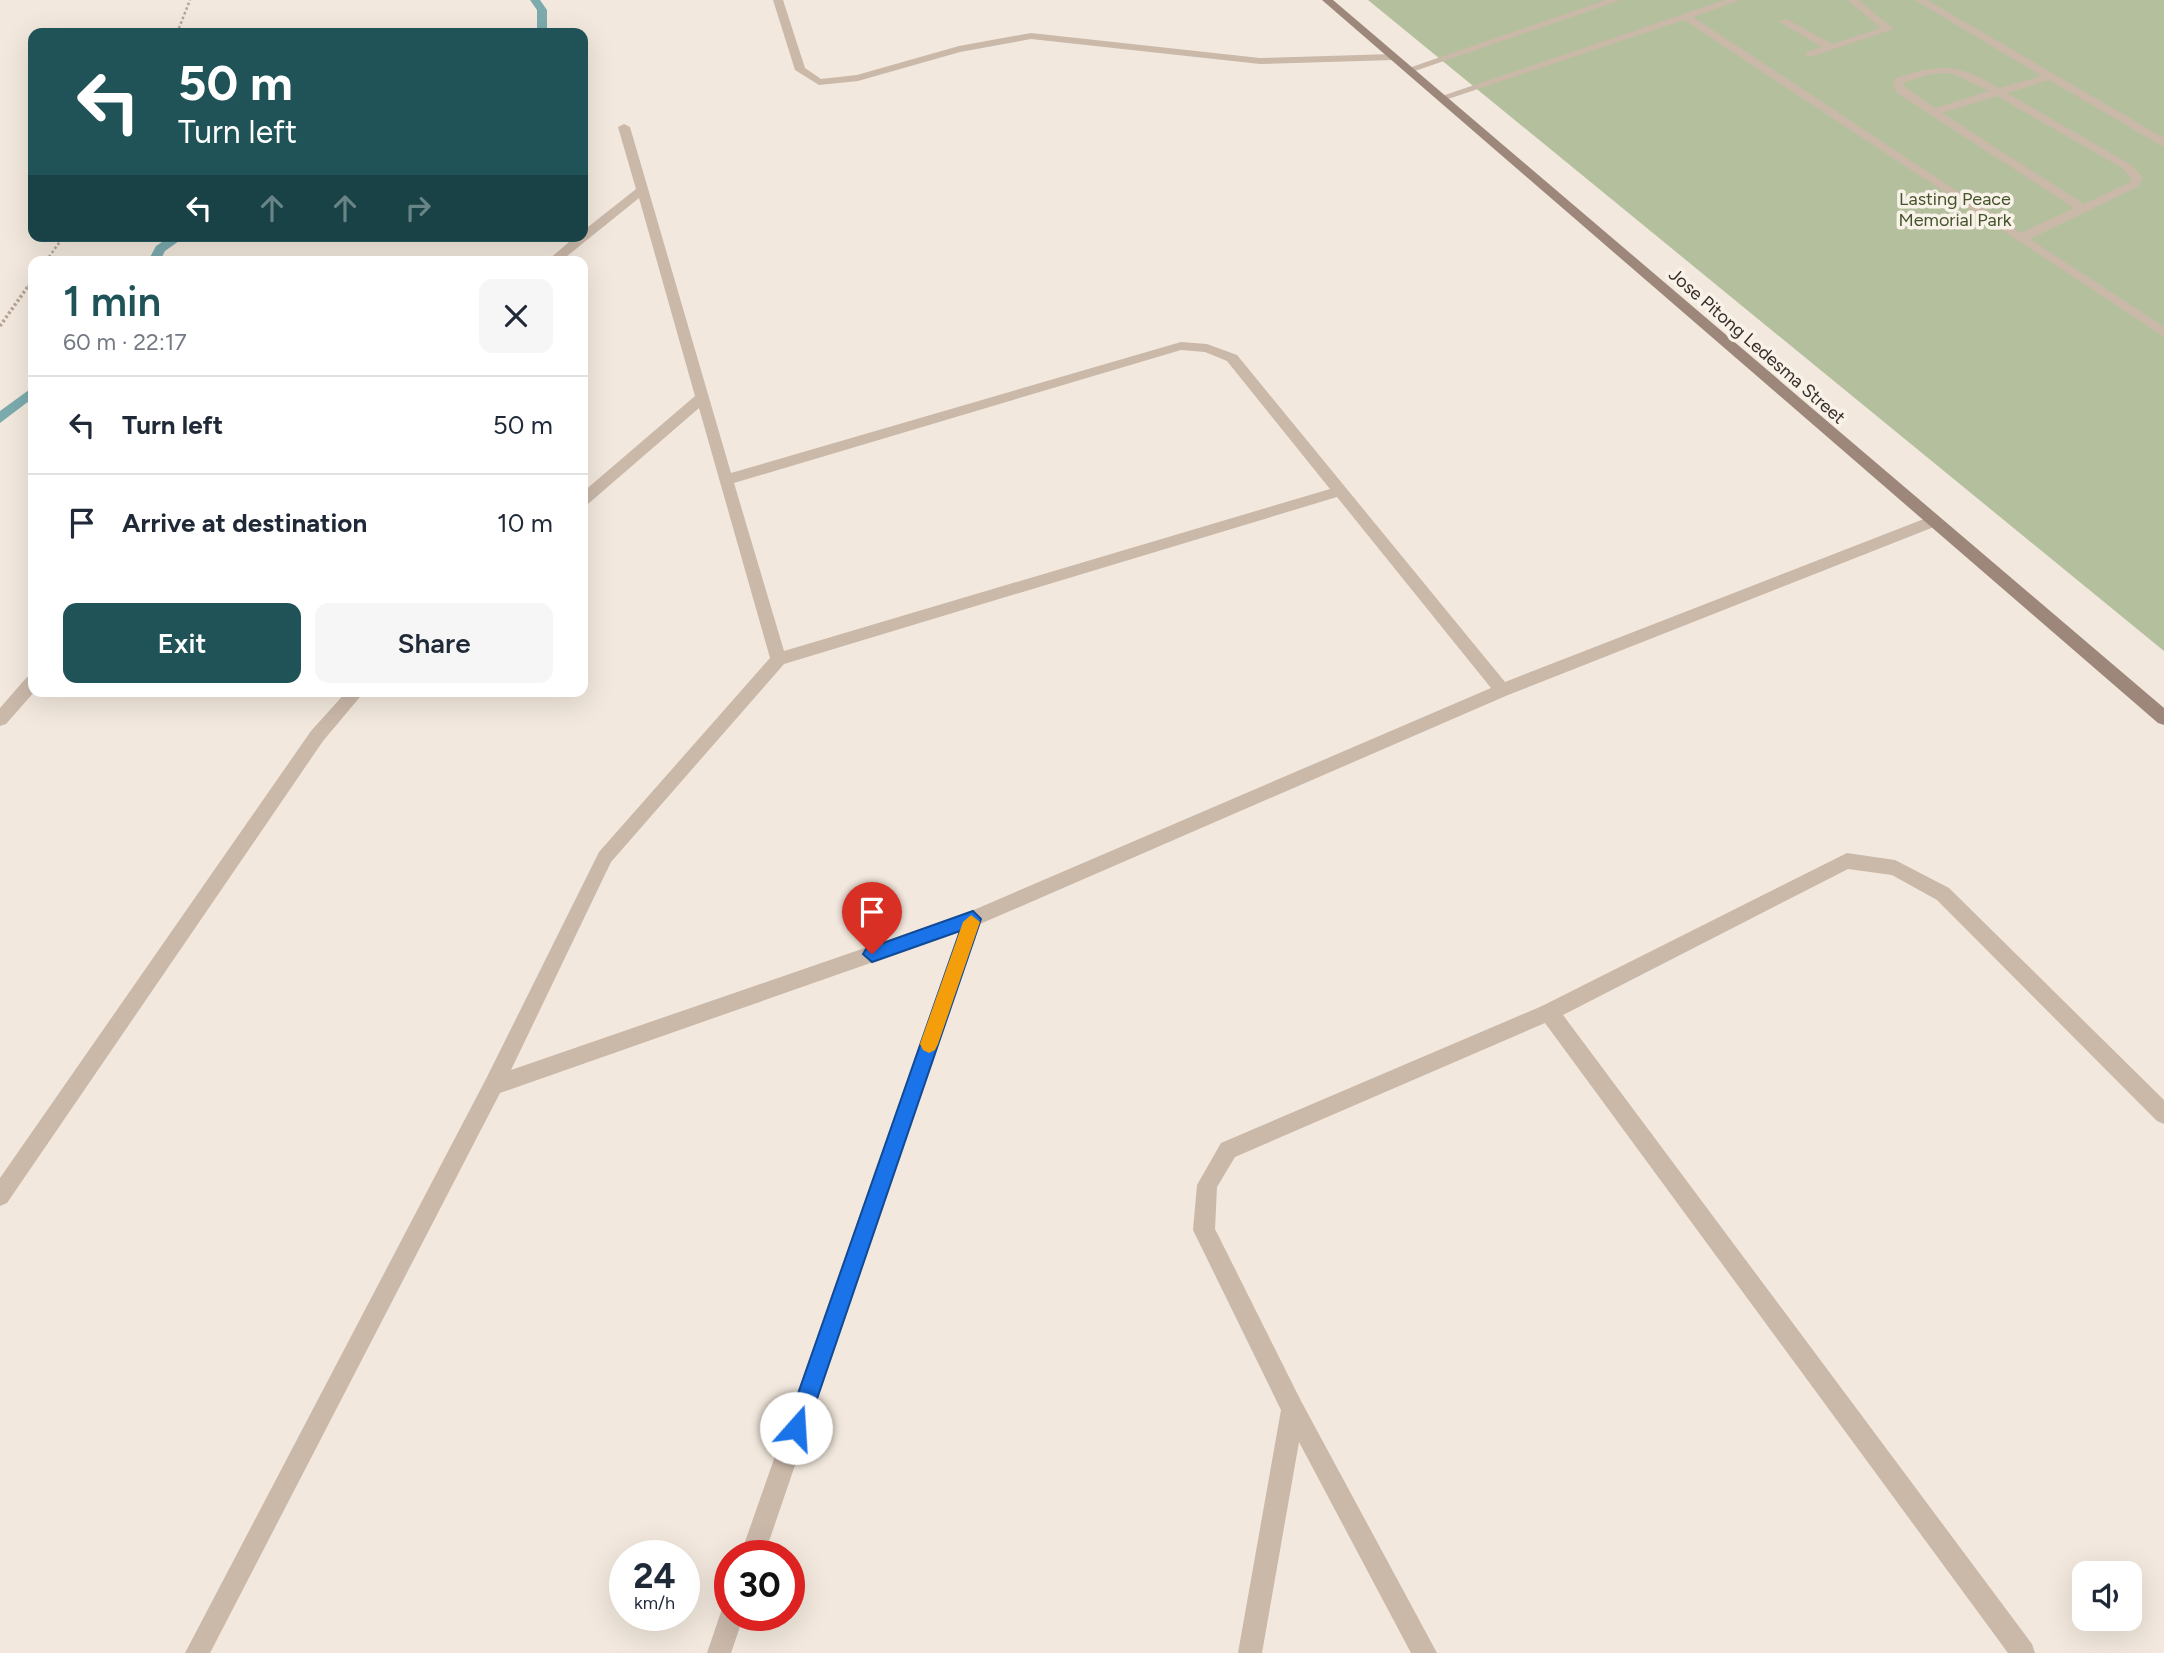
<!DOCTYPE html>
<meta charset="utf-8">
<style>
:root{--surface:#fff;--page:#f6f6f7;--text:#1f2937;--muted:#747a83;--line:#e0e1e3;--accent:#1f5357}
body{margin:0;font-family:Figtree,sans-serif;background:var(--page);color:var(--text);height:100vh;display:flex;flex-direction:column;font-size:26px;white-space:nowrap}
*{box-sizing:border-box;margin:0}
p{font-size:23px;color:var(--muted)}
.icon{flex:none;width:38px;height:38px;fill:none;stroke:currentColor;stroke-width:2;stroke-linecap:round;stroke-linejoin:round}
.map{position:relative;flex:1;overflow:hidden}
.sheet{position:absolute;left:28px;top:256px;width:560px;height:441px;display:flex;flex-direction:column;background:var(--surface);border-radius:14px;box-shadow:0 7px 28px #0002}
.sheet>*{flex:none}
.guide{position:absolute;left:28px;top:28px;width:560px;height:214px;border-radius:14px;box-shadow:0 7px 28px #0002;background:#1f5357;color:#fff;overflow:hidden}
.controls{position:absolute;left:2072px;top:1561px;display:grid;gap:14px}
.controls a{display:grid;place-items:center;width:70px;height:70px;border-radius:14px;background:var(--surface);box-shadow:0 7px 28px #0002;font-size:35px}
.speed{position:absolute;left:609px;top:1540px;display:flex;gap:14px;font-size:35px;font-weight:700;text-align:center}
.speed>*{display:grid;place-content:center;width:91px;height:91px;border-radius:50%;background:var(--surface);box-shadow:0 7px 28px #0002;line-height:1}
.speed small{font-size:18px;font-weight:400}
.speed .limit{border:10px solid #d22;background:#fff;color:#111}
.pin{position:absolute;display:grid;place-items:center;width:60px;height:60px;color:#fff;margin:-72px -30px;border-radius:50% 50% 50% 0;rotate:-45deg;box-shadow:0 0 7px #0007}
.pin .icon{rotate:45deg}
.me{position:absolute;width:77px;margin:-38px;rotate:19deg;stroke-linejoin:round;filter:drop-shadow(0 0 5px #0008)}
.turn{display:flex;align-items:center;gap:24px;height:147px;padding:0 35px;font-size:32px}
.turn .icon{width:91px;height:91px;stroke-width:2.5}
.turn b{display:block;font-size:49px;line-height:60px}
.lanes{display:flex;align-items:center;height:66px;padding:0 35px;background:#0003;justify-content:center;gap:35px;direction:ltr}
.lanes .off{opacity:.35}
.round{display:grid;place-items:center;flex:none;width:74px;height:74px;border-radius:14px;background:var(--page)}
.summary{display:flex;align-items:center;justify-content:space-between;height:119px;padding:0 35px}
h1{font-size:42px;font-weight:600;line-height:52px;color:var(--accent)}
.cta{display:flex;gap:14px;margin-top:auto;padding:14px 35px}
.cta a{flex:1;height:80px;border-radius:14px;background:var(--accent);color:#fff;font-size:28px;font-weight:600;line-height:80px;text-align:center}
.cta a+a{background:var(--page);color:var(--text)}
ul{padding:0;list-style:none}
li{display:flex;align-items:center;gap:21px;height:98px;padding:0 35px;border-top:2px solid var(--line)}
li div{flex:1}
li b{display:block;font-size:26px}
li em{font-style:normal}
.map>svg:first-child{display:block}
</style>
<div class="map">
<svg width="2164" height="1653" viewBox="0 0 2164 1653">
<rect width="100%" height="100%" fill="#f2e8dd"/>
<polygon fill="#b4c09d" points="1368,0 2164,0 2164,651"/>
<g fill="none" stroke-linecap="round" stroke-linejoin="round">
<g fill="#7cabae" fill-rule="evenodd">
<polygon points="530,0 540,0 547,10 547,33 537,33 537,10"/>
<polygon points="171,236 186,236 165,251 160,261 148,261 156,246"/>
<polygon points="33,387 33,398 0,423 0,411"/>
</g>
<g stroke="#b5a293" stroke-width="2.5" stroke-dasharray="2.5 2.5" stroke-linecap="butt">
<polyline points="177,33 190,0"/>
<polyline points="46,261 64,236"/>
<polyline points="28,287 33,279"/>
</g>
<polyline stroke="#b5a293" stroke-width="3.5" stroke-dasharray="2.5 2.5" stroke-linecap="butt" points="0,326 29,285"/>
<g fill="#cab8a9" fill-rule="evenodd">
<polygon points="773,0 783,0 805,68 821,79 857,75 959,46 1031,33 1260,58 1393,54 1398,57 1393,60 1260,64 1031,39 960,52 858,81 819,85 795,70"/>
<polygon points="1606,0 1621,0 1412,72 1403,70"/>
<path d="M1725 0H1740L1693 17 2021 233 2074 208 1897 93 1893 85 1896 78C1942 63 1958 64 1999 88L2042 76 1915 0H1927L2164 138V146L2160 145 2049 80 2007 93 2130 164 2143 177 2139 186 2030 239 2164 327V337L1684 20 1445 100 1436 98ZM1951 73 1989 91 1935 108 1903 85 1905 82 1931 74ZM1997 96 2122 168 2131 178 2130 182 2084 204 1942 113Z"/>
<polygon points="1847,0 1858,0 1894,29 1810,57 1805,54 1806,52 1822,47 1778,21 1787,19 1832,44 1881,28"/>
</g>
<g fill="#cab8a9" fill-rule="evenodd">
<path d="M624 124 630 127 731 473 1181 342 1207 344 1237 355 1505 682 1929 517H1939L1941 521 1939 525 1508 695 980 924 764 1556H740L959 932 500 1093 210 1653H185L486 1079 599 852 770 658 699 408 588 504 583 505V492L695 396 639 198 561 261H547L576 236H583V231L636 189 618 127ZM1181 350 1205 352 1227 361 1330 489 784 651 734 483ZM1337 497 1491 688 969 912 511 1070 611 862 784 664Z"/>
<polygon points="33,676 35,691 6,724 0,726 0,708 27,677"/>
<polygon points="347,691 365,691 323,741 7,1203 0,1206 0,1178 311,731"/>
<polygon points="1847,853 1895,860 1949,888 2164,1100 2164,1124 2157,1121 1937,900 1892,875 1848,869 1563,1015 2032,1644 2035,1653 2008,1653 1545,1023 1235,1157 1217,1187 1215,1229 1301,1401 1437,1653 1411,1653 1299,1442 1262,1653 1238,1653 1281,1410 1193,1230 1197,1185 1221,1143 1542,1006"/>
<polygon points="730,1604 730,1615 744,1615 731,1653 707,1653 723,1606"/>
</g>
<polygon fill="#9d877a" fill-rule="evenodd" points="1322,0 1333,0 2164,708 2164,725 2158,723"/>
</g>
<polygon fill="#1a73e8" stroke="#114b97" stroke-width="2" points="973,911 981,919 807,1428 804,1436 796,1439 789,1436 786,1428 960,931 872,962 863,954 866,949"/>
<polygon fill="#f59e0b" points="971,915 980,922 938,1044 935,1050 929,1053 923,1050 920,1044 963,922"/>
<g text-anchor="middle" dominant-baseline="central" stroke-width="7" stroke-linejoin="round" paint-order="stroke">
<g font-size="18" fill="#45542d" stroke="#f9f2e9">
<text x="1955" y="199">Lasting Peace<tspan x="1955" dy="21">Memorial Park</tspan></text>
</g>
<g font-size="18" fill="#372d29" stroke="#f9f2e9">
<text transform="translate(1757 346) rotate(41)">Jose Pitong Ledesma Street</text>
</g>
</g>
</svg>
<div class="controls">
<a><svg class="icon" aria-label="sound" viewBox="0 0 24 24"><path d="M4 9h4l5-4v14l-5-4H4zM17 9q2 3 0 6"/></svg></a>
</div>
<div class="speed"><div>24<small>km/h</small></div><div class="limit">30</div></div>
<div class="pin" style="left:872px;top:954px;background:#d93025"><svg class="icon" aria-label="arrive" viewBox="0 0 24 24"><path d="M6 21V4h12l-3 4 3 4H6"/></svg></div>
<svg class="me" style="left:796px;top:1428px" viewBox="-20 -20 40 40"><circle r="19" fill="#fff"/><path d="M0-13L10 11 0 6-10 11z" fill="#1a73e8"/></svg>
<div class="guide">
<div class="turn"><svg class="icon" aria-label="left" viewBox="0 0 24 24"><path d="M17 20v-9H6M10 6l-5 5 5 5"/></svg><div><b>50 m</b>Turn left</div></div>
<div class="lanes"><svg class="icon" aria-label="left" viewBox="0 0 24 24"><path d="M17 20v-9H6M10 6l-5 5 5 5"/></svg><svg class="icon off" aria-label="ahead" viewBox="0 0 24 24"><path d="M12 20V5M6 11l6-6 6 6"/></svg><svg class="icon off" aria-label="ahead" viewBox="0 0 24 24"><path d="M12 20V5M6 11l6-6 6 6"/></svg><svg class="icon off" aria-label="right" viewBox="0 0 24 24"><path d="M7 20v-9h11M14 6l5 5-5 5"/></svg></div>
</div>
<section class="sheet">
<div class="summary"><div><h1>1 min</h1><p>60 m · 22:17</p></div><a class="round"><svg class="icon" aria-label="close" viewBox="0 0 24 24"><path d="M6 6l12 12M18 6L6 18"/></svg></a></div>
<ul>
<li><svg class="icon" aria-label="left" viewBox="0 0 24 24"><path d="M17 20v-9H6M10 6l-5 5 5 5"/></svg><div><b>Turn left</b></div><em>50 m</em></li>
<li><svg class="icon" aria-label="arrive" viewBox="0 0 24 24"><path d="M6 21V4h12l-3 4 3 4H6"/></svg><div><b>Arrive at destination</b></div><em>10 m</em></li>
</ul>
<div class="cta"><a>Exit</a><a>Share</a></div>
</section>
</div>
